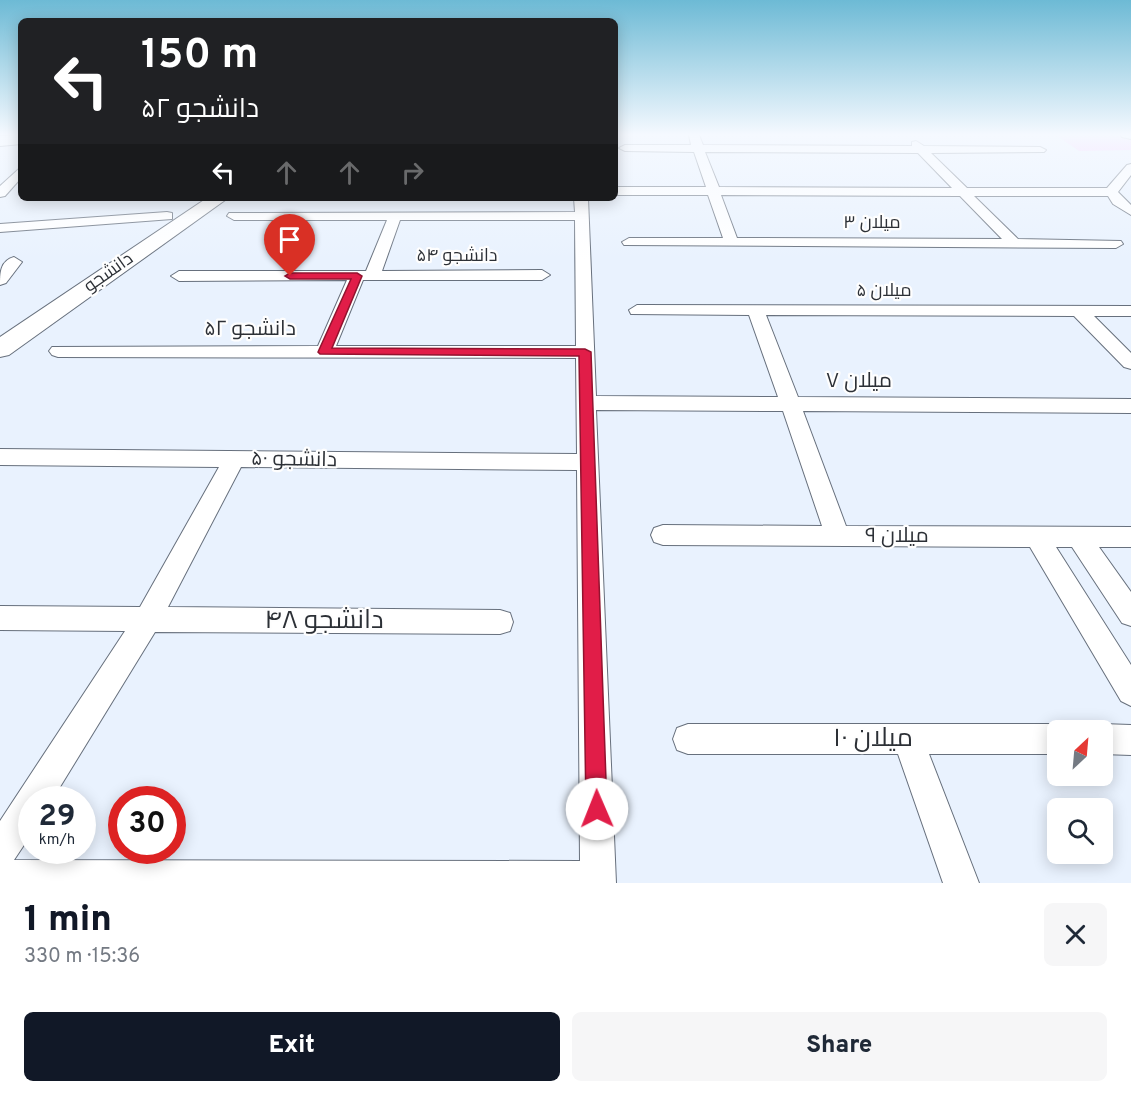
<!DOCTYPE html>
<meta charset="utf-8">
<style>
:root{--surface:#fff;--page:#f6f6f7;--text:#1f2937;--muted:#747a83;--accent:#111827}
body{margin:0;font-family:Overpass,Cairo,sans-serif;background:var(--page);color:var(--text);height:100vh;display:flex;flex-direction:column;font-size:22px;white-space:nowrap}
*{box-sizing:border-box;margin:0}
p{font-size:20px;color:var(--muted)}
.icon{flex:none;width:33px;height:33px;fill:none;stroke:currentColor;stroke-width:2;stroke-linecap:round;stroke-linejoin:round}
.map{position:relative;height:883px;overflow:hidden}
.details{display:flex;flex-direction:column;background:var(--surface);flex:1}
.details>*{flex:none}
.guide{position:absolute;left:18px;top:18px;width:600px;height:183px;border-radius:9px;box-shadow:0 3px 15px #0003;background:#202124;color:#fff;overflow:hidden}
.needle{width:39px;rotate:26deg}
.buttons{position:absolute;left:1047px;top:720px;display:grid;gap:12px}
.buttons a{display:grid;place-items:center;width:66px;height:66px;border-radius:9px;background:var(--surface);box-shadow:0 3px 15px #0003;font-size:30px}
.speed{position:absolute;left:18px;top:786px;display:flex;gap:12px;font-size:30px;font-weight:700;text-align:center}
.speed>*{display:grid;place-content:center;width:78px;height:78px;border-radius:50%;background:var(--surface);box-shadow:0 3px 15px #0003;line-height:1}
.speed small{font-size:15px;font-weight:400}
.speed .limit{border:9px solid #d22;background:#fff;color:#111}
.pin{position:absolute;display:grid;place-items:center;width:51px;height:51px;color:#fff;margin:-62px -26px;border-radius:50% 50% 50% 0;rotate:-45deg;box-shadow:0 0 6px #0007}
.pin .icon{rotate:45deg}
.me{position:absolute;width:66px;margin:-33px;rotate:359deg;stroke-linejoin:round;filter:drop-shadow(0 0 4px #0008)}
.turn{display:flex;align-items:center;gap:21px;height:126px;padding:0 24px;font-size:27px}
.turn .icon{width:78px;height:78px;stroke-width:2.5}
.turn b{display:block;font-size:42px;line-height:51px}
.lanes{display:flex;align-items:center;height:57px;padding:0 24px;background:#0003;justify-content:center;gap:30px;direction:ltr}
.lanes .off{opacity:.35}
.round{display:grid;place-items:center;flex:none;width:63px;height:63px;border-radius:9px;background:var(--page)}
.headline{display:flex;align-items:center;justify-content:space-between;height:102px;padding:0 24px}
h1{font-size:36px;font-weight:800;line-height:45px;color:var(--accent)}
.primary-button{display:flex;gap:12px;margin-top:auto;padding:12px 24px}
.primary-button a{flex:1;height:69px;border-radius:9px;background:var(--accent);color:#fff;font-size:24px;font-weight:800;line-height:69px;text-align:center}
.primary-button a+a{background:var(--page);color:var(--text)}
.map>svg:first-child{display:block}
</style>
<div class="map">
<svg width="1131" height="883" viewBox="0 0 1131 883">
<rect width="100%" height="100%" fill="#e9f2fe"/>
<polygon fill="#fbc2fd" points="1056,135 1114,135 1131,139 1131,150 1079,151"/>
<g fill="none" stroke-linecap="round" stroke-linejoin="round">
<g stroke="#67707d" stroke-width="2">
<g id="street">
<path d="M689 135H699L703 145 912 146V142L916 141 924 146 1040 147 1046 150 1044 152 931 153 967 188H1107L1127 165 1131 164V175L1118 192 1131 205V215L1113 204 1108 196H974L1018 239 1121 241 1123 244 1116 248 624 245 622 242 629 238H723L708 195H615V187H706L694 152 625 151 619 148 625 145H691ZM705 152 918 153 952 188 719 187ZM721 195 960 196 1002 239 737 238Z"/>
<polygon points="1121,135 1131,135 1131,139 1122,137"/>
<polygon points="21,167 21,178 5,196 0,197 0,186"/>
<path d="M574 198H588L596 396 778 397 749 315 631 314 629 310 637 305 1131 306V316H1094L1131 353V369L1124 367 1074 316 766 315 798 397 1131 399V413L803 411 846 526 1131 527V547H1099L1131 592V626L1122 623 1072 547H1056L1131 665V706L1121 701 1030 547 663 545 654 542 651 535 654 528 663 525 822 526 783 411 596 410 616 883H0V821L125 631 0 630V606L140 607 219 467 0 465V449L577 454 576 358 58 357 52 355 49 351 52 347 318 346 347 280 179 281 171 276 179 271H366L387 220H234L227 216 229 213 575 212ZM400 220H575L576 346H336L363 280H542L550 275 542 270 382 271ZM241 467 577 470 580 861 14 860 32 833V800H52L155 632 500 634 510 631 513 622 510 613 500 610 168 607Z"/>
<polygon points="167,212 172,213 172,219 0,232 0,224"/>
<path d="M14 257 22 262 6 283 0 285C0 273 0 261 14 257Z"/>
<polygon points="688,724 1058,724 1070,730 1058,730 1058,754 929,754 979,883 943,883 898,754 688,754 677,750 673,739 677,728"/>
<polygon points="1102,724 1131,725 1131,755 1102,754 1102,730 1090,730"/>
</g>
</g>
<g stroke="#67707d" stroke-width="2">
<g id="secondary">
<polygon points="21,135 21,144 0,146 0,136"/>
<polygon points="207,198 228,198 9,355 0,357 0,337"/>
</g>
</g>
<use href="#street" fill="#fff" fill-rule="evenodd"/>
<use href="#secondary" fill="#fff" fill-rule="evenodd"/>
</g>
<linearGradient id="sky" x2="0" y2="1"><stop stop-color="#6dbad5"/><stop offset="0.52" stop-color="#f5f9ff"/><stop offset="1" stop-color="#f5f9ff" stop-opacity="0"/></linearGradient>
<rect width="1131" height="259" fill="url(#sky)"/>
<polygon fill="#e11d48" stroke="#92132f" stroke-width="1.5" points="357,273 362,276 332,348 585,349 591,352 607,809 604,817 597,820 589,817 586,809 579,356 320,354 318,352 351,279 290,279 285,276 290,273"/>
<g text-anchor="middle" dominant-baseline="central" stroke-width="4.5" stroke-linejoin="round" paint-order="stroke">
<g font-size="18" fill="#2c3036" stroke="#fefefe">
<text x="872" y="223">میلان ۳</text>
<text x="457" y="256">دانشجو ۵۴</text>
<text transform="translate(109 273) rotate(-35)">دانشجو</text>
<text x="884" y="291">میلان ۵</text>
</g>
<g font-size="21" fill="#2c3036" stroke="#fefefe">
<text x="250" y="329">دانشجو ۵۲</text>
<text x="859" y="381">میلان ۷</text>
<text transform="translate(294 460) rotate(1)">دانشجو ۵۰</text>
<text x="897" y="536">میلان ۹</text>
</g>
<g font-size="26" fill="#2c3036" stroke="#fefefe">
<text x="324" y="621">دانشجو ۴۸</text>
<text x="873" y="739">میلان ۱۰</text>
</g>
</g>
</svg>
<div class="buttons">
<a><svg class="needle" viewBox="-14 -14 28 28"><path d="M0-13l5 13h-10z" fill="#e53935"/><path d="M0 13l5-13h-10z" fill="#747a83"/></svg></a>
<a><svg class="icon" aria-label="search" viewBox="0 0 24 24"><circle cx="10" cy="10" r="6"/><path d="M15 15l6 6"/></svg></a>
</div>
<div class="speed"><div>29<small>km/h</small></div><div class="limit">30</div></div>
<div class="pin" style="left:290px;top:276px;background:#d93025"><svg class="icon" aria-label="arrive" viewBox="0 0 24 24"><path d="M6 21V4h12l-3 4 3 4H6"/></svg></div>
<svg class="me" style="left:597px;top:809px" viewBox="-20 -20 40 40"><circle r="19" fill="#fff"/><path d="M0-13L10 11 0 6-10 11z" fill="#e11d48"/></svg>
<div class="guide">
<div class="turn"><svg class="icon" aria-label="left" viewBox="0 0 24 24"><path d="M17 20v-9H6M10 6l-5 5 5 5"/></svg><div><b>150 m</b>دانشجو ۵۲</div></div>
<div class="lanes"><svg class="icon" aria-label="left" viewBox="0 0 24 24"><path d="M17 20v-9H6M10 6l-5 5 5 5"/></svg><svg class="icon off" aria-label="ahead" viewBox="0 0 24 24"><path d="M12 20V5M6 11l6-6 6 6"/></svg><svg class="icon off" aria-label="ahead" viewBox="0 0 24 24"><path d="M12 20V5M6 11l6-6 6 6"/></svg><svg class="icon off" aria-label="right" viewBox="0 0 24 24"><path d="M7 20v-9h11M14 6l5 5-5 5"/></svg></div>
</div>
</div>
<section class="details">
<div class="headline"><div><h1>1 min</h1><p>330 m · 15:36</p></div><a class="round"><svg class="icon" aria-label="close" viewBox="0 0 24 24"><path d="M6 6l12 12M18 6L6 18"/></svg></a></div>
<div class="primary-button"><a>Exit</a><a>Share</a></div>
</section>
